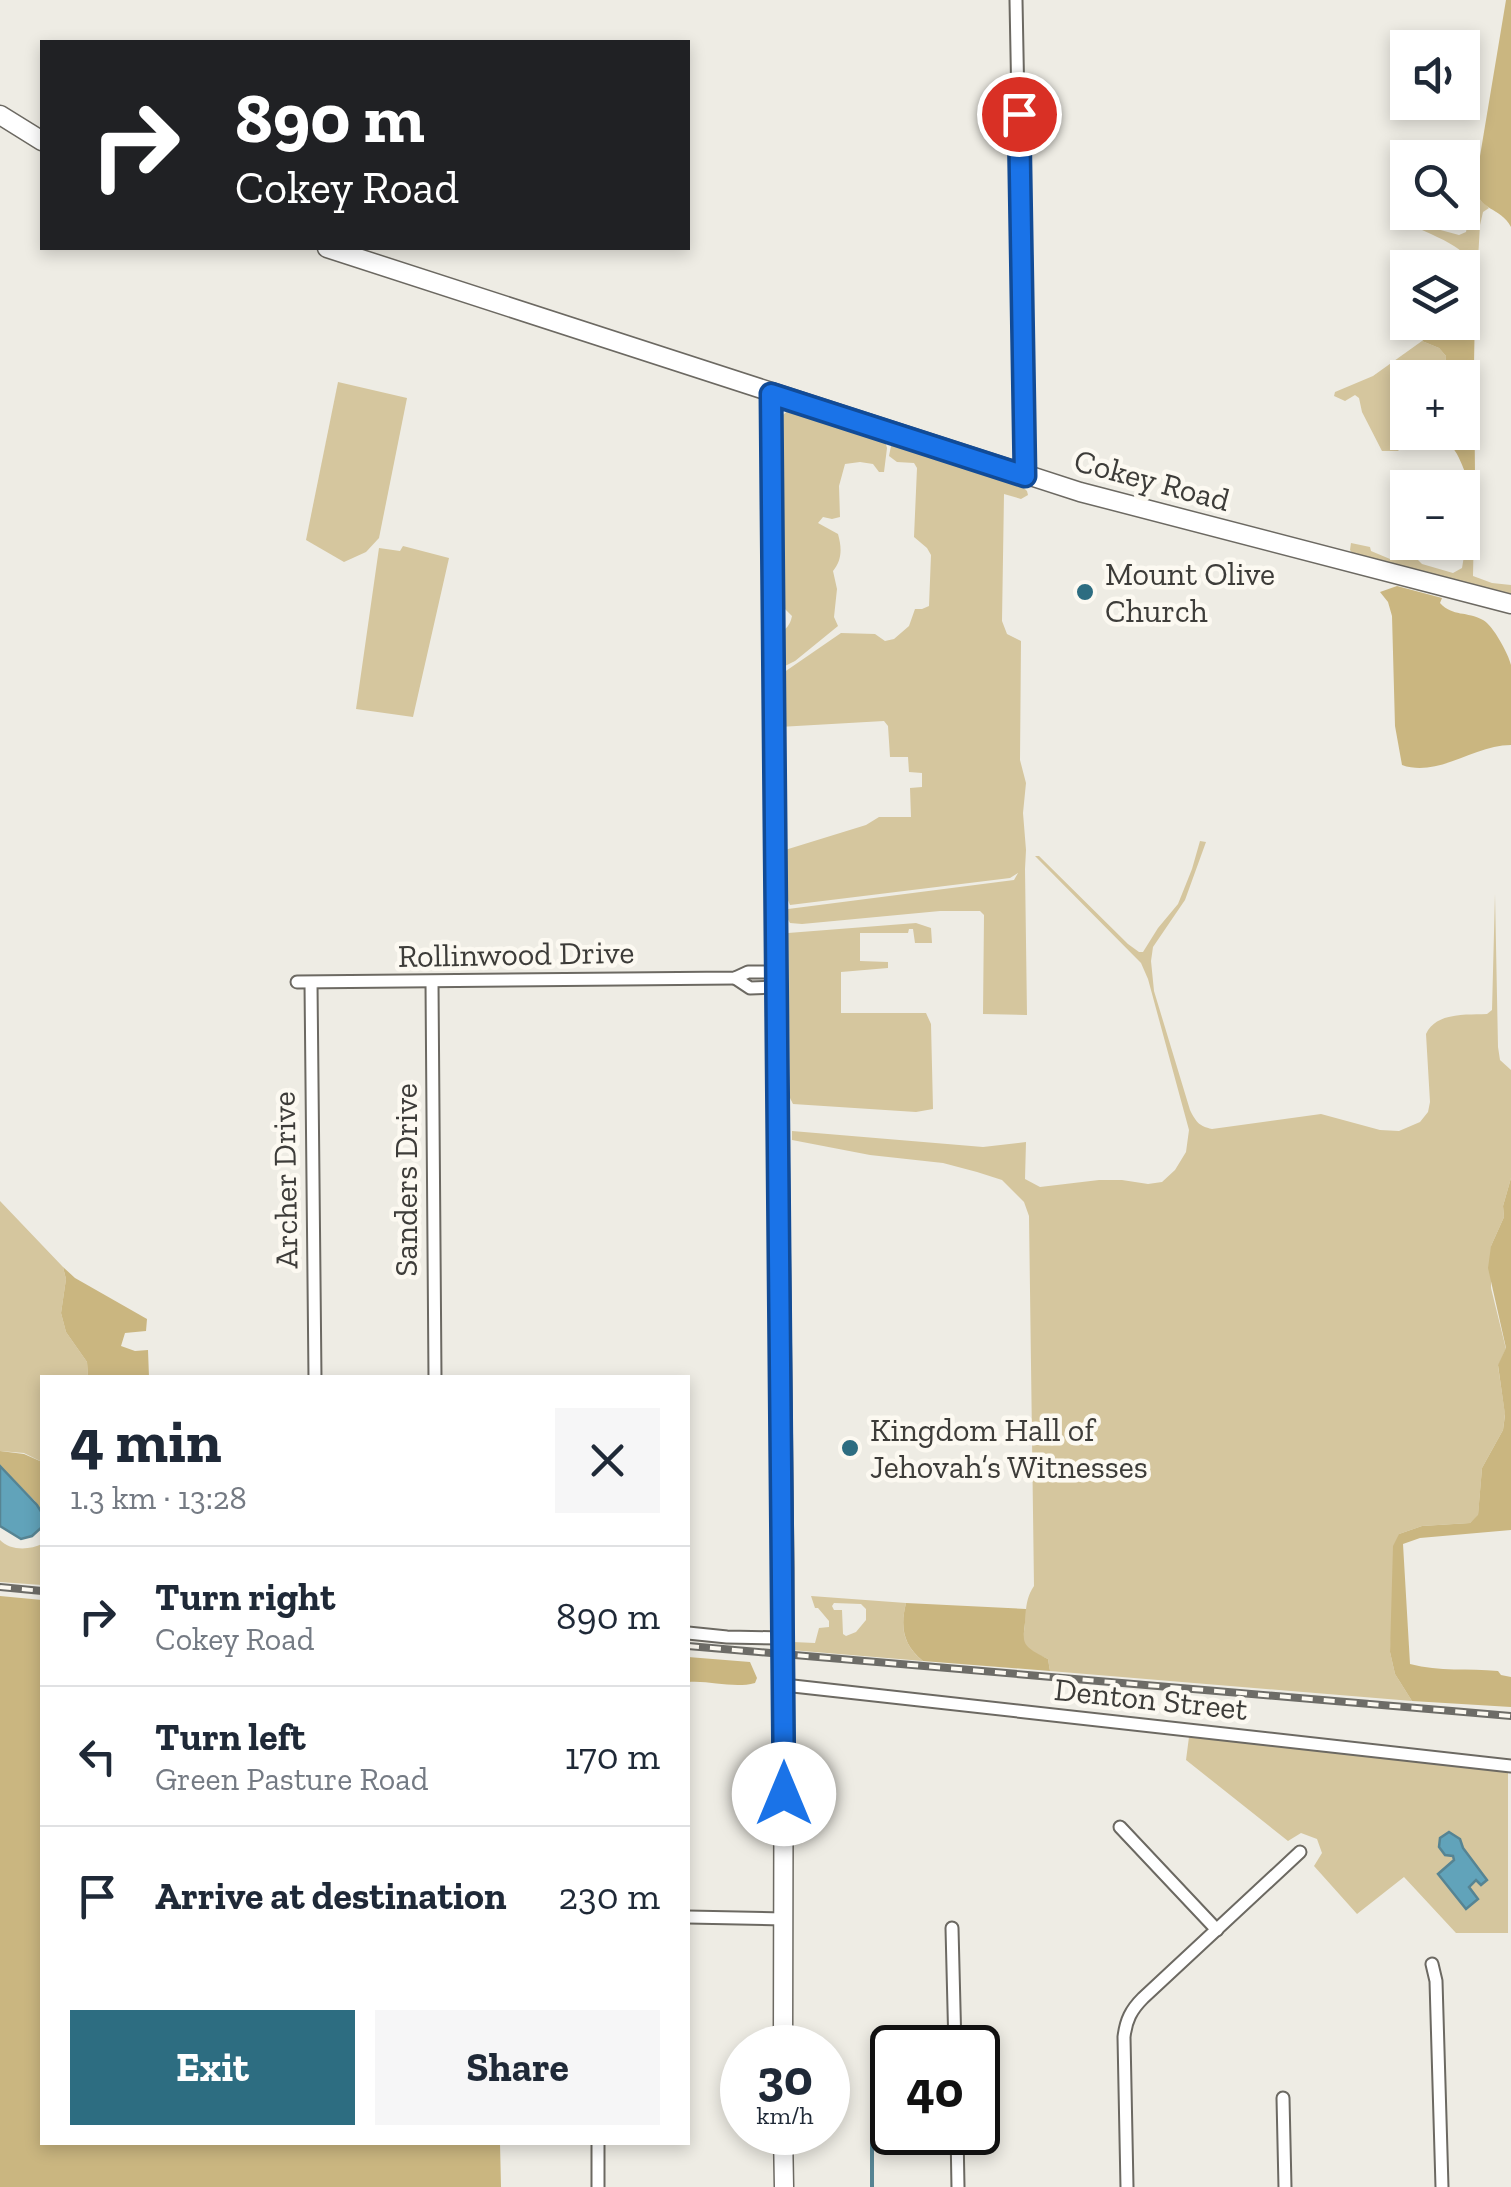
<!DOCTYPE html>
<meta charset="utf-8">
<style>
:root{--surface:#fff;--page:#f6f6f7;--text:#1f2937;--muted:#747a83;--line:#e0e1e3;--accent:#2d6d81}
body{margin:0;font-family:"Zilla Slab",serif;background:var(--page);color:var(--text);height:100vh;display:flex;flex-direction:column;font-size:38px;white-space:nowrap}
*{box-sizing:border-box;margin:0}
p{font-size:32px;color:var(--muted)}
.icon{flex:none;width:55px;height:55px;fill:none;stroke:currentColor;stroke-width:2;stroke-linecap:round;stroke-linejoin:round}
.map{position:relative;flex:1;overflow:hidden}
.panel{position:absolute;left:40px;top:1375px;width:650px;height:770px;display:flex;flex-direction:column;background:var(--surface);border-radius:0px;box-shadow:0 5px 15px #0003}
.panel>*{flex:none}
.top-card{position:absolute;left:40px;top:40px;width:650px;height:210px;border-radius:0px;box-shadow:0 5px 15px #0003;background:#202124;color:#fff;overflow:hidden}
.buttons{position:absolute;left:1390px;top:30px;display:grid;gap:20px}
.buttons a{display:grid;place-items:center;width:90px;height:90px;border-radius:0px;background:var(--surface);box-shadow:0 5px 15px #0003;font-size:50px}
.speed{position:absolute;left:720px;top:2025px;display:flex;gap:20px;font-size:50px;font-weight:700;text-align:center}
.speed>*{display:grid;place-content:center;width:130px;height:130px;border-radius:50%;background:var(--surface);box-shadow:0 5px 15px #0003;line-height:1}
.speed small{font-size:25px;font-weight:400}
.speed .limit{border:5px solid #111;border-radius:15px;background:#fff;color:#111}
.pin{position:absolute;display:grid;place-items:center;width:85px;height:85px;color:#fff;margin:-42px;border:5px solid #fff;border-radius:50%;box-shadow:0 2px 10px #0007}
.me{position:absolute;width:110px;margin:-55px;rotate:0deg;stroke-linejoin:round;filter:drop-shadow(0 0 8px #0008)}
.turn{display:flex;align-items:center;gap:35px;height:210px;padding:0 30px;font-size:45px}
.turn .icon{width:130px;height:130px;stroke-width:2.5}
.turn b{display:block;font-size:70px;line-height:85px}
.round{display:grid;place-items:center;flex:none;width:105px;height:105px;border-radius:0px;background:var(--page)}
.headline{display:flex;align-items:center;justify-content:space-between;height:170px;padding:0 30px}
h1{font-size:60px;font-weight:800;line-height:75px}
.button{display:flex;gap:20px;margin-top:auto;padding:20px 30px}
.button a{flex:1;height:115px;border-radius:0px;background:var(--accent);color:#fff;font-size:40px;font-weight:800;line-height:115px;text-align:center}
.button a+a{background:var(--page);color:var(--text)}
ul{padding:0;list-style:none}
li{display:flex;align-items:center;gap:30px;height:140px;padding:0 30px;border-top:2px solid var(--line)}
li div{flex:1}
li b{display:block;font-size:38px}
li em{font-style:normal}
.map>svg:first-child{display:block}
</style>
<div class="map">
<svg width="1511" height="2187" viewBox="0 0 1511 2187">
<rect width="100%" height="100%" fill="#eeece4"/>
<g fill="#d5c69e" fill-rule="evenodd">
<path d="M1475 186 1477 197 1489 208 1483 212 1480 225 1475 310 1463 313C1481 258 1471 252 1422 230V225L1459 235 1466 232Z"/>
<polygon points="1422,341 1439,348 1446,356 1445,369 1438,377 1408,378 1408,432 1425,433 1425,435 1406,442 1398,451 1382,451 1362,412 1359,398 1355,395 1345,401 1334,396 1335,392 1373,376"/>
<polygon points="338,382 407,398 379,538 366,552 344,562 306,540"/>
<path d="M789 410 882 439 885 441 887 448 884 472H879L873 464 860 462 845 464 839 486 840 517 832 519 823 517 818 523 838 534C842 548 842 560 833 571L837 589 834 617 838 626 795 661 781 668 778 634C787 629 790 625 792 616L781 605 779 418Z"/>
<polygon points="896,443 1022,486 1027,491 1028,495 1021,499 1004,494 1002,621 1007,634 1021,641 1020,760 1026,783 1023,813 1026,850 1025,869 1027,1015 983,1014 984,915 980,911 940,911 802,924 790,923 786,916 788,909 1014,880 1018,873 1010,878 790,905 787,898 785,850 866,825 879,817 911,817 910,788 922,787 922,773 909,772 908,757 890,757 888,726 884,721 779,727 780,675 841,633 875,634 885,641 894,639 909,626 915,609 922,609 929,606 931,555 927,548 914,537 917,468 914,463 897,462 889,456 891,446"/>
<polygon points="1475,476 1473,576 1492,583 1511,585 1511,594 1353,554 1350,550 1351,543 1370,547 1371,551 1390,559 1404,556 1418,560 1422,564 1453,573 1462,568 1468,532 1467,477 1472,478"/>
<polygon points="403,546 449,558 413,717 356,709 379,548 400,551"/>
<path d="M1200 841 1206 842 1185 900 1153 947 1151 961 1154 991 1190 1110C1196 1122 1199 1126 1212 1129L1321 1114 1380 1130 1399 1131 1420 1122 1428 1112 1430 1102 1426 1034C1436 1012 1466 1015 1487 1014L1492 1010 1495 894 1498 1047 1500 1060 1511 1070V1178L1503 1206 1504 1217 1491 1246V1288L1506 1349 1498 1366 1505 1414 1503 1430 1482 1468 1478 1516 1470 1523 1422 1526 1399 1534 1390 1652 1395 1674 1412 1701 1050 1671 1048 1659 1027 1650 1022 1641C1028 1621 1022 1603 1034 1586L1029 1216 1024 1202 1002 1180 977 1172 943 1163 870 1155 792 1140V1131L983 1147 1026 1142 1025 1179 1040 1187 1099 1180H1122L1148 1184 1162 1182 1175 1170 1186 1152 1189 1130 1148 979 1141 963 1035 856H1039L1128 944 1139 952H1143L1158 928 1178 904 1192 869Z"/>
<polygon points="916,923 931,928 932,943 915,943 913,929 909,929 908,933 860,933 860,961 888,962 888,968 841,972 841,1013 926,1013 931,1024 933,1109 916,1112 793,1104 790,1098 788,933"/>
<polygon points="0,1201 63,1267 66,1279 61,1313 66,1332 87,1362 88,1377 42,1378 42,1462 24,1453 0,1451"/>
<path d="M0 1540C10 1551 30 1550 42 1544V1585L0 1582Z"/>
<path d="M811 1596 906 1603C900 1627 903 1645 923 1661L791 1650 793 1642 815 1643 819 1628 829 1627V1621L818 1608H815ZM834 1603 861 1604 866 1609V1620L856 1632 846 1636 843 1634 842 1610H834L832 1606Z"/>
<polygon points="1189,1737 1508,1771 1508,1933 1456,1933 1404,1877 1357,1914 1314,1866 1322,1853 1317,1839 1301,1833 1288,1841 1186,1760"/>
</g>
<g fill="#cab680">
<path d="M1506 0H1511V227C1500 206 1479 212 1475 186Z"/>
<path d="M1475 310 1474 364 1475 476 1472 478 1467 477C1458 454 1452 436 1425 435V433L1462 432V378L1438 377 1445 369 1446 356 1439 348 1422 341 1447 323 1462 322 1463 313Z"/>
<path d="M1397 586 1442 598 1440 603C1453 617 1467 611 1483 620 1493 625 1509 655 1511 665 1511 689 1511 720 1511 745 1474 745 1438 778 1402 765L1395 726 1392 616 1388 602 1380 592Z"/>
<path d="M1511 1178V1530L1420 1538 1403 1544 1410 1664C1440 1672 1468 1668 1498 1671L1501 1675 1511 1677V1707L1412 1701 1395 1674 1390 1652 1393 1546 1399 1534 1422 1526 1470 1523 1478 1515 1482 1468 1503 1430 1505 1415 1498 1365 1506 1348 1488 1268 1491 1246 1504 1217 1503 1206Z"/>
<polygon points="63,1267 75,1278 147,1319 146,1331 125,1333 121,1346 135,1351 148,1350 149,1377 88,1377 87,1362 66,1332 61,1313 66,1279"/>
<polygon points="0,1451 24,1454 42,1462 42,1513 35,1501 0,1466"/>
<polygon points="0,1596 42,1600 42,2142 500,2143 501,2187 0,2187"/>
<path d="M906 1603 1026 1609C1025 1642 1015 1643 1048 1659L1050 1671 923 1661C903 1645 900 1627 906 1603Z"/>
<path d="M688 1657 750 1662 757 1678 755 1683C733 1689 710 1680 688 1682Z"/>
</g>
<g fill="#61a3ba" stroke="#568493" stroke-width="2.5">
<polygon points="0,1466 37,1505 42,1513 42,1527 32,1536 21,1539 0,1526"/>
<polygon points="1449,1832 1460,1839 1463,1848 1487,1880 1481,1885 1476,1880 1469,1887 1478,1899 1466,1909 1438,1874 1454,1860 1453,1856 1445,1855 1439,1847 1440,1838"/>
</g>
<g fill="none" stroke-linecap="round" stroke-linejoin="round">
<polyline stroke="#568493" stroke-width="4" points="872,2116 872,2187"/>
<g stroke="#6c6962" stroke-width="15">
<g id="street">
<polyline points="1016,0 1025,476"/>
<polyline points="735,978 750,988 777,987"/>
<polyline points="297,982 735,978 748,972 777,972"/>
<polyline points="432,982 435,1378"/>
<polyline points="311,983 315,1378"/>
<polyline points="688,1633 727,1637 783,1638"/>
<polyline points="784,1685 1511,1766"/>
<polyline points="1120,1827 1217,1930"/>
<polyline points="688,1917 783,1919"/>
<polyline points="952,1928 955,2048"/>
<polyline points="1432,1964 1436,1981 1442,2187"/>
<polyline points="1283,2098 1285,2187"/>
<polyline points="957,2132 958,2187"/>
<polyline points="598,2142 598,2187"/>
<path d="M1127 2187 1124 2037C1126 2020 1131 2010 1143 1998L1300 1852"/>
</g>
</g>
<g stroke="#6c6962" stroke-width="21">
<g id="secondary">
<polyline points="0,115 42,141"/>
<polyline points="327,248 1080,492 1511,604"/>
<polyline points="771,393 784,1568 783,2048"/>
<polyline points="783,2132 784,2187"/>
</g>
</g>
<use href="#street" stroke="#fff" stroke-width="11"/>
<use href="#secondary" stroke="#fff" stroke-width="18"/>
<g stroke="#6d6c67" stroke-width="8">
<g id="rail">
<polyline points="0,1587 42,1591"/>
<polyline points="688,1646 1511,1716"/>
</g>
</g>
<use href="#rail" stroke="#fcf9f1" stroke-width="4" stroke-dasharray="11" stroke-linecap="butt"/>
</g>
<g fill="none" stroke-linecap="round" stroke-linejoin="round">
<g stroke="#114b97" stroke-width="25">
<polyline id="route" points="784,1794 771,394 1025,476 1019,114"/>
</g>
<use href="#route" stroke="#1a73e8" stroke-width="18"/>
</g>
<g fill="#2d6d81" stroke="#fcf9f1" stroke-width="4">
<circle cx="1085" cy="592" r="10"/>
<circle cx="850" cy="1448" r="10"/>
</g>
<g text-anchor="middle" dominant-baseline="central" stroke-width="9" stroke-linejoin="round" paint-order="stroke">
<g font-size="32" fill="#3d3c39" stroke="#fcf9f1">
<text transform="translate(1152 480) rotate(15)">Cokey Road</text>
<text transform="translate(516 954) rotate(-1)">Rollinwood Drive</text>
<text transform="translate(285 1180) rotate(-91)">Archer Drive</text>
<text transform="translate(406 1180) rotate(-90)">Sanders Drive</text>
<text transform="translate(1151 1699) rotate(6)">Denton Street</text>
</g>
<g font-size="32" fill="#3d3c39" stroke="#fcf9f1" text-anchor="start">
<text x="1105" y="574">Mount Olive<tspan x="1105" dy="37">Church</tspan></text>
<text x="870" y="1430">Kingdom Hall of<tspan x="870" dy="37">Jehovah’s Witnesses</tspan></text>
</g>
</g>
</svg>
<div class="buttons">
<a><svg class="icon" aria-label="sound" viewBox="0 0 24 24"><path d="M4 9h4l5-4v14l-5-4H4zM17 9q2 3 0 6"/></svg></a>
<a><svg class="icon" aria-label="search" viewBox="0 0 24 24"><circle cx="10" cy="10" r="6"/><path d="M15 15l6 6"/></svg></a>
<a><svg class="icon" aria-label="layers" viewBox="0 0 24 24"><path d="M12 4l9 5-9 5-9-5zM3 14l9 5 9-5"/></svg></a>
<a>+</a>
<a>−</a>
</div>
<div class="speed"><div>30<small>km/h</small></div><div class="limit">40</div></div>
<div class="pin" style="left:1019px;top:114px;background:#d93025"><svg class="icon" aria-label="arrive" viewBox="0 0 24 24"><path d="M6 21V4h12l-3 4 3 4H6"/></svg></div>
<svg class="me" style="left:784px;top:1794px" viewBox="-20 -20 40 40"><circle r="19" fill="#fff"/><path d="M0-13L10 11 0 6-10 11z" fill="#1a73e8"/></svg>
<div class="top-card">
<div class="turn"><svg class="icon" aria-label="right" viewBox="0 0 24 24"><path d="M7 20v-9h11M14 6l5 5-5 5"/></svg><div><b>890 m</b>Cokey Road</div></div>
</div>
<section class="panel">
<div class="headline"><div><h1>4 min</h1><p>1.3 km · 13:28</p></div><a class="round"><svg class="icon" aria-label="close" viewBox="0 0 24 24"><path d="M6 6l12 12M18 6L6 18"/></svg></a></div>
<ul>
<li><svg class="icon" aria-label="right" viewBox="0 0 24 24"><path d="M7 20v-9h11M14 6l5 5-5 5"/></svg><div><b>Turn right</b><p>Cokey Road</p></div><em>890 m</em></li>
<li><svg class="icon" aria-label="left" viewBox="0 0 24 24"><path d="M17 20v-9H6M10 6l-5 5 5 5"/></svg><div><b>Turn left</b><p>Green Pasture Road</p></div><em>170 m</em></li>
<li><svg class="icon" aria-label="arrive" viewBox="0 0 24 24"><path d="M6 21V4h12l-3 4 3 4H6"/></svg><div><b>Arrive at destination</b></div><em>230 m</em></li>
</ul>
<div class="button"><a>Exit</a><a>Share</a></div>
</section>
</div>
